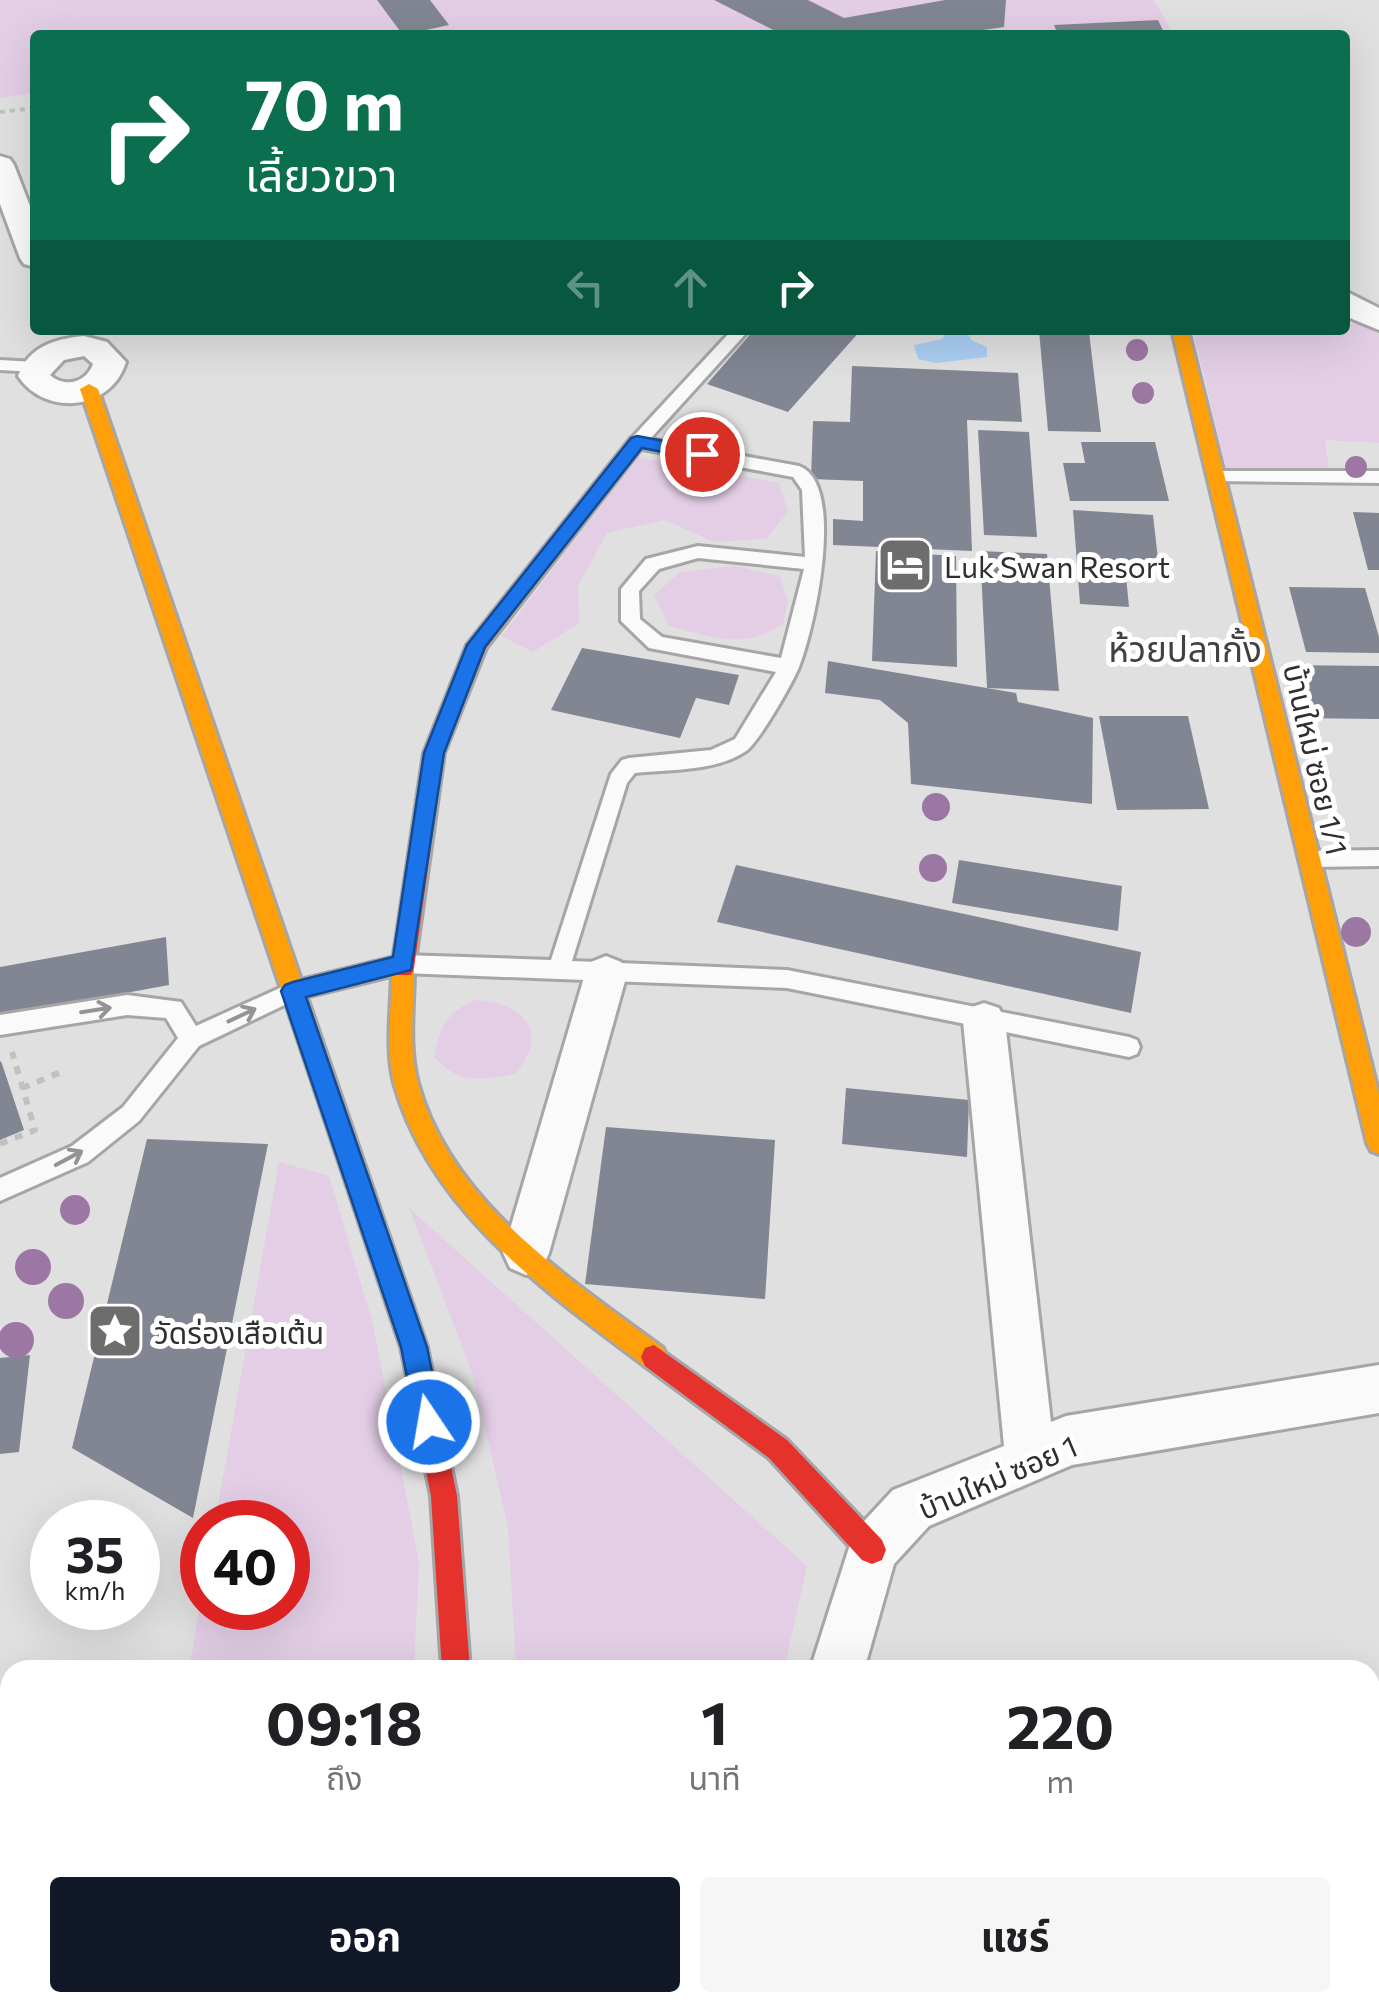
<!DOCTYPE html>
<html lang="th">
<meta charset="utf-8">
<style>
:root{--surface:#fff;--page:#f6f6f6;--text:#202124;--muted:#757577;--accent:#111827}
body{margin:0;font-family:Commissioner,"Noto Sans Thai",sans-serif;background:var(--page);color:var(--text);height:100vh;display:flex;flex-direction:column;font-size:38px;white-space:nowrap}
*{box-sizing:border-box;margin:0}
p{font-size:32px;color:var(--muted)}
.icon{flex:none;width:55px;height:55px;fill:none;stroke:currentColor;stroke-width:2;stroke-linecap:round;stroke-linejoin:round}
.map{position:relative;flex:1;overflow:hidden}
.drawer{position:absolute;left:0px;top:1660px;width:1380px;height:352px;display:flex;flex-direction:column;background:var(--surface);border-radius:30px 30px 0 0;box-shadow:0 10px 40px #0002}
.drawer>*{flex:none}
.banner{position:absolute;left:30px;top:30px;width:1320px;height:305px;border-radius:10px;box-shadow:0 10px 40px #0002;background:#0b6e4f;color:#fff;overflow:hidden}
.speed{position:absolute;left:30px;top:1500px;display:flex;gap:20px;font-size:50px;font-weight:700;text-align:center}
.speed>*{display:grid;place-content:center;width:130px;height:130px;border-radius:50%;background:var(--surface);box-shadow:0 10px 40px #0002;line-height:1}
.speed small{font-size:25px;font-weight:400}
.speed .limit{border:15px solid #d22;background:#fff;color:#111}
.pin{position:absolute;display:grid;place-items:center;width:85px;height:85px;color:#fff;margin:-42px;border:5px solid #fff;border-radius:50%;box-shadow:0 2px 10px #0007}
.me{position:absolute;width:110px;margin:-55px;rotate:348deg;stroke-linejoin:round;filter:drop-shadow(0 0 8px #0008)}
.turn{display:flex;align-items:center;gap:35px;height:210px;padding:0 50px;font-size:45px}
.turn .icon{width:130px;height:130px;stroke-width:2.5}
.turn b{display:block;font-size:70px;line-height:85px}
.lanes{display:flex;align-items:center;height:95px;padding:0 50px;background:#0003;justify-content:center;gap:50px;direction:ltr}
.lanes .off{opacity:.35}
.eta{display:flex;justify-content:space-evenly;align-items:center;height:170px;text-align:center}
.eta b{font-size:60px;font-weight:700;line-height:70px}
.action{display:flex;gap:20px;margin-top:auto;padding:20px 50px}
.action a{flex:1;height:115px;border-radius:10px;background:var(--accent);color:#fff;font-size:40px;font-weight:700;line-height:115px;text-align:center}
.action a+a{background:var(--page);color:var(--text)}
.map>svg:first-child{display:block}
</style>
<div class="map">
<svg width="1379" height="2011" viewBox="0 0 1379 2011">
<rect width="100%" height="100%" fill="#e0e0e1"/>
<g fill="#e3cee6">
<polygon points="0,0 1154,0 1174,35 35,35 35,93 0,98"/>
<polygon points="1368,323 1379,335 1379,443 1325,440 1329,470 1227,472 1193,330 1345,330 1345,324"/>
<polygon points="638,457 779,483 788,512 766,539 714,542 665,520 607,533 578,586 579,623 533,652 502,636"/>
<path d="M735 566 780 576 788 602 783 624C744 651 712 637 669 626L654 595 680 572Z"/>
<path d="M475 1000C524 1003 551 1032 515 1074 481 1080 457 1085 434 1056 441 1024 446 1014 475 1000Z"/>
<polygon points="279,1162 329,1176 373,1324 419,1562 414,1670 189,1670 202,1594 202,1608 288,1608 288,1522 215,1522"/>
<polygon points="409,1208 807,1566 784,1670 516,1670 508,1527 472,1372"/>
<polygon points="130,2002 371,2002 371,2003 369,2011 128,2011"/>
<polygon points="492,2003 492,2002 709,2003 707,2011 492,2011"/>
</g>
<polygon fill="#aacff3" points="948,330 967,330 971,340 987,347 987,357 936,363 918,359 914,345 942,339"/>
<g fill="#828692">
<polygon points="377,0 430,0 449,25 403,35"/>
<polygon points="714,0 808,0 844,18 945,0 1006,0 1004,27 948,35 783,35"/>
<polygon points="1158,20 1165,35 1058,35 1054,25"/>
<polygon points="754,330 861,330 788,412 707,384"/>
<polygon points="1039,330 1089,332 1101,432 1048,431"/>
<polygon points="852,366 1018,373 1022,422 967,420 972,551 833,545 833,519 863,521 863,481 811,479 813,421 850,422"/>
<polygon points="978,430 1029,432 1037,537 984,535"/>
<polygon points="1081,442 1155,442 1169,501 1070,501 1063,463 1085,463"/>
<polygon points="1073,510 1153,515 1159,568 1125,566 1129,607 1080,604"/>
<polygon points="1353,512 1379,513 1379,570 1368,570"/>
<polygon points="876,551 956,556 957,667 872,661"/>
<polygon points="980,551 1047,554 1059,691 987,688"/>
<polygon points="1289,587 1365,588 1379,637 1379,653 1306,652"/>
<polygon points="582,648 739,675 729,705 696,698 680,738 551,710"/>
<polygon points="828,661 1016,693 1018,702 1093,718 1092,804 911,784 908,723 880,700 825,693"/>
<polygon points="1282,665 1379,666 1379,719 1296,718"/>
<polygon points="1099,716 1188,716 1209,809 1117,810"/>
<polygon points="959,860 1122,886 1118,931 952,903"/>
<polygon points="736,865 1141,952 1131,1013 717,922"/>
<polygon points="166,937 169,985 0,1016 0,967"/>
<polygon points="1,1061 24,1130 0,1140 0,1062"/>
<polygon points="846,1088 969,1100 967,1157 842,1144"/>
<polygon points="606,1127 775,1140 765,1299 585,1284"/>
<polygon points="147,1139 268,1144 193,1518 72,1448"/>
<polygon points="30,1355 19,1452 0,1454 0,1358"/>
</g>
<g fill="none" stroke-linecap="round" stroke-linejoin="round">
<g stroke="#a6a6a7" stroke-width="6">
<g id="lane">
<path d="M732 330H749L650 439 799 466C847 484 814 630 799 667 792 684 759 742 746 751 715 772 671 769 635 773L627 783 572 961 787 970 1129 1037 1137 1040 1140 1047 1137 1054 1129 1057 787 988 403 973 297 999 199 1046 139 1121 88 1162 0 1201V1178L72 1146 123 1107 178 1038 166 1018 127 1015 0 1035V1015L127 995 181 1002 196 1026 293 982 403 955 551 960 611 774 622 760 629 758 711 750 735 739 776 672 649 648 621 621V589L646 559 698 546 805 557 802 490 793 477 637 448 628 442ZM698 558 804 569 781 658 662 637 640 619 639 591 659 569Z"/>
<polygon points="0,360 36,362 44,367 36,372 0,370"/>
<polygon points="1219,471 1379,471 1379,483 1213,481 1210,477"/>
<polygon points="1379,850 1379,866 1310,867 1299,859 1310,851"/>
</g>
</g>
<g stroke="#a6a6a7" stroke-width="6">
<g id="street">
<polygon points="0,156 10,159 14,165 35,219 35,267 24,264 20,258 0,204"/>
<polygon points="1345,291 1379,308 1379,330 1345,316"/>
<path d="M84 336 107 342 126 362C111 411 45 417 18 376 29 346 55 339 84 336ZM84 356 93 364C86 383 65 388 50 375L64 360Z"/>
<polygon points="606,956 621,962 627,974 549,1253 542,1268 526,1275 510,1268 503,1253 585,974 591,962"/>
<polygon points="984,1003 999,1008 1005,1021 1051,1422 1066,1416 1379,1365 1379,1413 1072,1465 929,1526 894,1564 864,1670 810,1670 854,1532 893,1490 1004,1446 963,1021 969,1008"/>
<polygon points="414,2002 474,2002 473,2011 413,2011"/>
<polygon points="741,2002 801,2002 800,2011 740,2011"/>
</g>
</g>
<g stroke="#a6a6a7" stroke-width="6">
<g id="slow">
<polygon points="1172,330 1188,330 1379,1095 1379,1154 1371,1151 1367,1143"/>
<polygon points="89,384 98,389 344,1105 340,1112 332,1115 324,1112 320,1105 80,389"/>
<path d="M403 959 411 961 414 968C414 1005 408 1046 418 1083 450 1202 570 1279 663 1348L667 1357 663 1366 654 1369 645 1366C545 1291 429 1210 394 1083 385 1047 392 1005 392 968L395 961Z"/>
</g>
</g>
<g stroke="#a6a6a7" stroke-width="6">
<g id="jam">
<polygon points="637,436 646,442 643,446 486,648 444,753 414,968 411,975 395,975 392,968 424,753 467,645 631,438"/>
<polygon points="332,1095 340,1098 344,1105 427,1347 457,1496 470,1670 442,1670 431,1496 401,1347 320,1105 324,1098"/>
<polygon points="654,1345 787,1440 882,1540 886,1550 882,1560 872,1564 862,1560 769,1458 645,1366 641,1357 645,1348"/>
</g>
</g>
<polyline stroke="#c1c1c2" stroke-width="4" stroke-dasharray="5 5" stroke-linecap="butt" points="0,112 35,108"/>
<g stroke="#c1c1c2" stroke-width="6" stroke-dasharray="8 8" stroke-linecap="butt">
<polyline points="22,1088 66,1070"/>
<polyline points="0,1144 35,1130 12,1052"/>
</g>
<use href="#lane" fill="#fafafa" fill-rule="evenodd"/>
<use href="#street" fill="#fafafa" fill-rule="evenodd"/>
<use href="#slow" fill="#ff9f0a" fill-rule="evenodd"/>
<use href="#jam" fill="#e5322d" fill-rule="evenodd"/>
</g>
<g fill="#9d77a3">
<circle cx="1137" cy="350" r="11"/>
<circle cx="1143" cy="393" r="11"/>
<circle cx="1356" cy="467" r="11"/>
<circle cx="936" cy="807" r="14"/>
<circle cx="933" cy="868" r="14"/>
<circle cx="1356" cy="932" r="15"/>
<circle cx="75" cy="1210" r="15"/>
<circle cx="33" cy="1267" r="18"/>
<circle cx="66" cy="1301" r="18"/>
<circle cx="16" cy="1340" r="18"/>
</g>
<defs><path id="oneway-shaft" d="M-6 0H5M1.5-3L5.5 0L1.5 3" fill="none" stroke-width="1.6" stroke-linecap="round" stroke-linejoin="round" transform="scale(2.5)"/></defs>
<g stroke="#949495">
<use href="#oneway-shaft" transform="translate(96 1010) rotate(-9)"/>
<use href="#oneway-shaft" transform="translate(242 1015) rotate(-25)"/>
<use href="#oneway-shaft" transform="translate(69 1158) rotate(-28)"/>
</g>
<polygon fill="#1a73e8" stroke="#114b97" stroke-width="2.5" points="637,436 702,448 711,454 702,460 642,448 485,647 444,753 411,970 306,997 427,1347 442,1422 438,1431 429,1435 420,1431 416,1422 401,1347 281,991 285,985 293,982 393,957 424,753 467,645 631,438"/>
<defs>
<g id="hotel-square" transform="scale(2.875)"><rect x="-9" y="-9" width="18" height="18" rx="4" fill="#6d6d6e" stroke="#fff"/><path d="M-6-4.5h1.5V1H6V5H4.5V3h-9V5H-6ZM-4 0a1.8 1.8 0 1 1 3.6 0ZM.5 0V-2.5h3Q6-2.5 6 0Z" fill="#fff"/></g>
<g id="sight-square" transform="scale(2.875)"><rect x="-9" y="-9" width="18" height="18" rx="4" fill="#6d6d6e" stroke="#fff"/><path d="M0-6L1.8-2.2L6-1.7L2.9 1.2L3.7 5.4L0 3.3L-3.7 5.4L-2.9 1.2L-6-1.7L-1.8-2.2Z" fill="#fff"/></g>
</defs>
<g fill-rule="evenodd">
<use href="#hotel-square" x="905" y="565"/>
<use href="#sight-square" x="115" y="1331"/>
</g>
<g text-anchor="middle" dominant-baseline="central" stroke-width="10" stroke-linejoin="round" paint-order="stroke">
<g font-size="30" fill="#2f2f30" stroke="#fff" text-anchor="start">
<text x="944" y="565">Luk Swan Resort</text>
<text x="154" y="1331">วัดร่องเสือเต้น</text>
</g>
<g font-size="30" fill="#2f2f30" stroke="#fff">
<text transform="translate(1317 759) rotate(77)">บ้านใหม่ ซอย 1/1</text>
<text transform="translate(997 1476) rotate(-23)">บ้านใหม่ ซอย 1</text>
</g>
<g font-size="35" fill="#414144" stroke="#fff">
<text x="1185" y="647">ห้วยปลากั้ง</text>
</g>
</g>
</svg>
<div class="speed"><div>35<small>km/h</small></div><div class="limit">40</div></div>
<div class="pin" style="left:702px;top:454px;background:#d93025"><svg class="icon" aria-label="arrive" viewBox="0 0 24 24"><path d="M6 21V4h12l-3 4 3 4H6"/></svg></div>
<svg class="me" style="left:429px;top:1422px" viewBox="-20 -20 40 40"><circle r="17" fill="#1a73e8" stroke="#fff" stroke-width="3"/><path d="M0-11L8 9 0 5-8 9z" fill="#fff"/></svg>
<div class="banner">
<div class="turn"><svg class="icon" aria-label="right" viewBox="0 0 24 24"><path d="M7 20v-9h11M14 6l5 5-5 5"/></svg><div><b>70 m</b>เลี้ยวขวา</div></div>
<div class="lanes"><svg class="icon off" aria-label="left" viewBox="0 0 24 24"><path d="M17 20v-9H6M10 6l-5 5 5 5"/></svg><svg class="icon off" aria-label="ahead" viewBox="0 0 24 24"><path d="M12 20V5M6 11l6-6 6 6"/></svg><svg class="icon" aria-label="right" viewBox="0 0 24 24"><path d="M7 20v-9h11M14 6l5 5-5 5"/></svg></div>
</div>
<section class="drawer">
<div class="eta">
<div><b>09:18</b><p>ถึง</p></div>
<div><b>1</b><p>นาที</p></div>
<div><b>220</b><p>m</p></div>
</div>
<div class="action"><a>ออก</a><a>แชร์</a></div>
</section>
</div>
